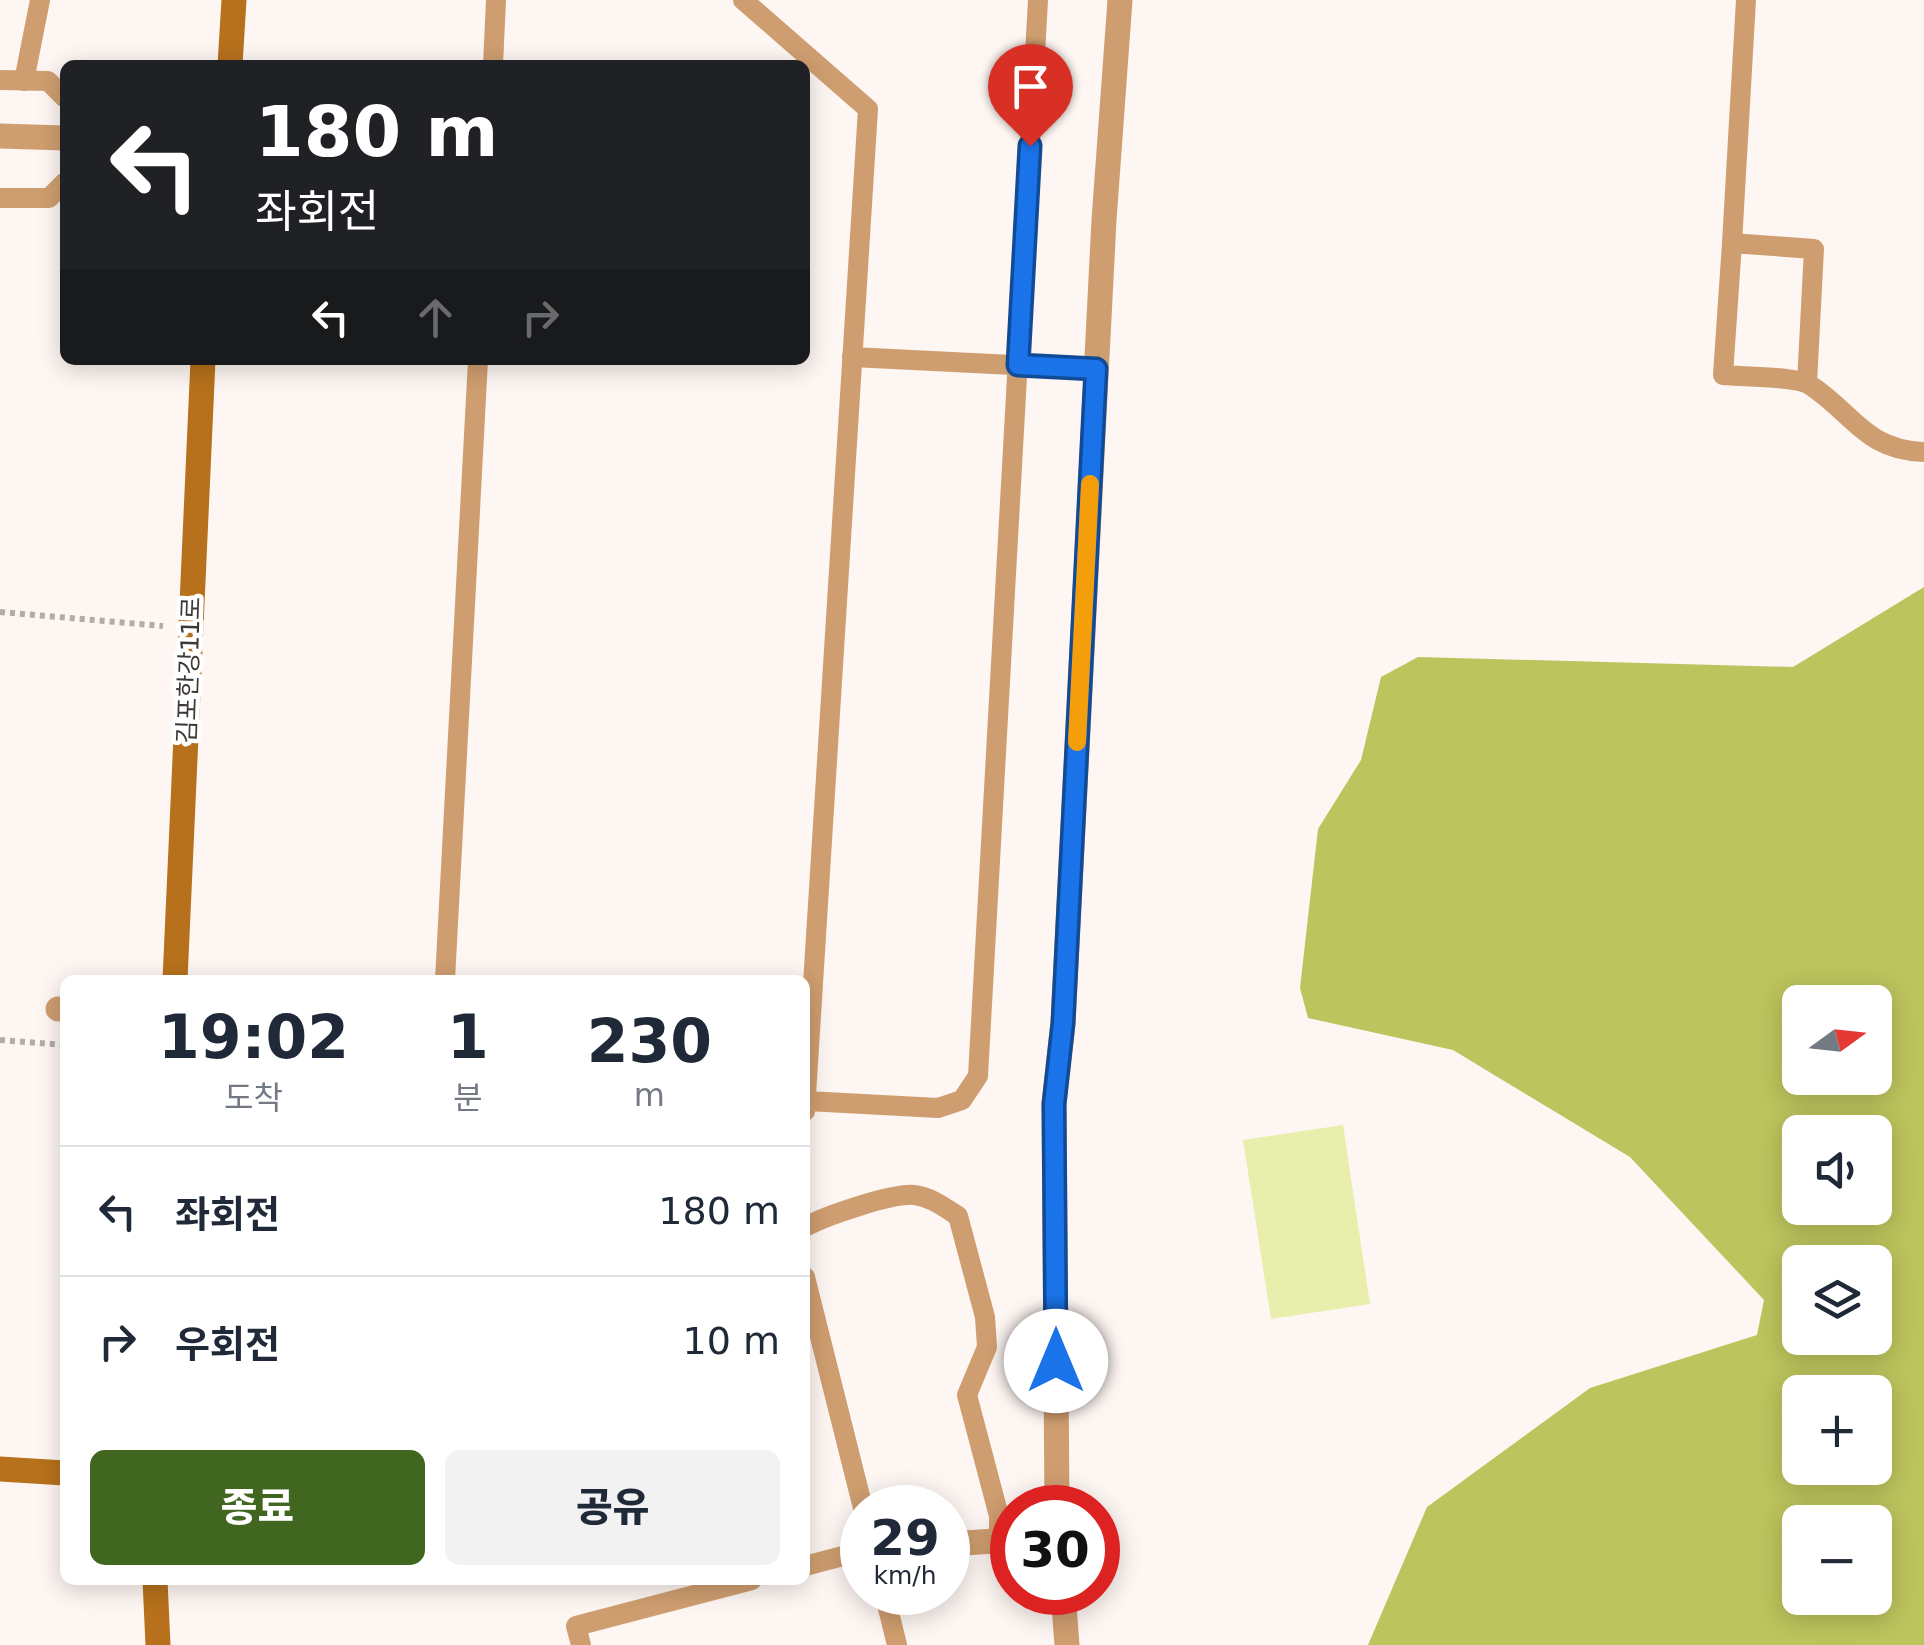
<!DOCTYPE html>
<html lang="ko">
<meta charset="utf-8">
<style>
:root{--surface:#fff;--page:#f2f2f3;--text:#1f2937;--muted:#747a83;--line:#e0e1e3;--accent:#406620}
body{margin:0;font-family:"DejaVu Sans","Noto Sans KR",sans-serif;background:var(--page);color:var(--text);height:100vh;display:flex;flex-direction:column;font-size:38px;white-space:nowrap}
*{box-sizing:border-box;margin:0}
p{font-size:32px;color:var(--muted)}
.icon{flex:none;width:55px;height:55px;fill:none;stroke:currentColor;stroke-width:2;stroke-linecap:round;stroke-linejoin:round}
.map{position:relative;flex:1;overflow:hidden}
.side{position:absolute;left:60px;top:975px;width:750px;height:610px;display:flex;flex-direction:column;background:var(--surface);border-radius:15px;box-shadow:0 5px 25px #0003}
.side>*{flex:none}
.guide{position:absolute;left:60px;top:60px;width:750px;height:305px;border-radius:15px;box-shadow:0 5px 25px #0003;background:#202124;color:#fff;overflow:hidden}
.needle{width:65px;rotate:75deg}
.buttons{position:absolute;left:1782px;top:985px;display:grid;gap:20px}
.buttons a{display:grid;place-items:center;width:110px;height:110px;border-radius:15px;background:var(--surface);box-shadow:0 5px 25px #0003;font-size:50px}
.speed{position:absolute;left:840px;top:1485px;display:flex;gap:20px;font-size:50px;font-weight:700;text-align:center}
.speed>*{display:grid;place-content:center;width:130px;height:130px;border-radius:50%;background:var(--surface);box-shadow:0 5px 25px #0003;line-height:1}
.speed small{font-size:25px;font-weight:400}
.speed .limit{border:15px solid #d22;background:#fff;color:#111}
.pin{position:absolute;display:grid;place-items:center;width:85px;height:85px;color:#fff;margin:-102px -42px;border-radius:50% 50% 50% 0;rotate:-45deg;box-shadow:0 0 10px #0007}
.pin .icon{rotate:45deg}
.me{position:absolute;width:110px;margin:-55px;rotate:0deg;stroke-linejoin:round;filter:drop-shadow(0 0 8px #0008)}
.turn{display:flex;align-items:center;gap:35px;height:210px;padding:0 30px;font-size:45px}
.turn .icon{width:130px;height:130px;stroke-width:2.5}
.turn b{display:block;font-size:70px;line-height:85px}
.lanes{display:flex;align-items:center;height:95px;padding:0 30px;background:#0003;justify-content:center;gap:50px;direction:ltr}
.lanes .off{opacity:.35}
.eta{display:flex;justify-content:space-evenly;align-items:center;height:170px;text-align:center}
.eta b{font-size:60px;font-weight:800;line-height:70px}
.button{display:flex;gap:20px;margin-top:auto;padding:20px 30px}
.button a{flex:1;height:115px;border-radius:15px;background:var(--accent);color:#fff;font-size:40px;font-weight:800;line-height:115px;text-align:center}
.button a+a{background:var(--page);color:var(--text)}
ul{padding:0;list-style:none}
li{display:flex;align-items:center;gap:30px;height:130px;padding:0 30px;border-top:2px solid var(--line)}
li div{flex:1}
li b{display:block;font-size:38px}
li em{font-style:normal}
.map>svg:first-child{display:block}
</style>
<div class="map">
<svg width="1924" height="1645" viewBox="0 0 1924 1645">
<rect width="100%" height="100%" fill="#fef6f2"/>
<polygon fill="#e8eeac" points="1343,1125 1370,1304 1271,1319 1243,1140"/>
<path fill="#bcc45d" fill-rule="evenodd" d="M1924 587V1645H1368L1427 1507 1590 1388 1757 1335 1764 1300 1630 1157 1453 1050 1308 1018 1300 988 1318 829 1361 760 1381 677 1418 657 1793 667ZM1800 1002H1875V1078H1800ZM1875 1132V1208H1800V1132ZM1800 1262H1875V1338H1800ZM1800 1392H1875V1468H1800ZM1875 1522V1598H1800V1522Z"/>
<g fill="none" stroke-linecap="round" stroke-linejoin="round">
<g stroke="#b2aba7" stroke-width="6" stroke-dasharray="5 5" stroke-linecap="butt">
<polyline points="0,612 163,626"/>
<polyline points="0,1040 65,1045"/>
</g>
<g stroke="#cf9e70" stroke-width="20">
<polyline points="743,0 868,109 805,1111"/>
<polyline points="493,65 496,0"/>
<polyline points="0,80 48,81 65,98"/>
<polyline points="24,81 40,0"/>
<polyline points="0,198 49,198 65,182"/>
<polyline points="1732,243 1746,0"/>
<polyline points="852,357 1096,369"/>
<path d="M1807 383 1814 249 1732 243 1723 375C1744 377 1795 376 1810 385 1853 413 1865 450 1924 452"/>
<polyline points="445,980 478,360"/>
<polyline points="807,1101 938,1108 962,1100 978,1076 1038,0"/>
<path d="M805 1227C825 1216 892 1193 914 1195 931 1197 944 1207 958 1216L985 1317 987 1347 967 1395 999 1516V1541"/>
<polyline points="805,1277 863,1508"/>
<polyline points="805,1566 862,1551"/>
<polyline points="884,1592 897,1645"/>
<polyline points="581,1645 576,1626 752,1580"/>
</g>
<g stroke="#cf9e70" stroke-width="25">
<polyline points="0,136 65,138"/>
<polyline points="58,1009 65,1009"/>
<polyline points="1057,1508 1054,1104 1063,1023 1104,220 1120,0"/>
<polyline points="948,1544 1012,1540"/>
<polyline points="1063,1592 1067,1645"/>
</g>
<g stroke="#b7711c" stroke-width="25">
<polyline points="230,65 234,0"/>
<polyline points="175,980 203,360"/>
<polyline points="0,1469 65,1473"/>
<polyline points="155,1580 158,1645"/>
</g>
</g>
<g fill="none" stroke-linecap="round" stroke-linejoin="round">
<g stroke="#114b97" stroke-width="25">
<polyline id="route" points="1030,146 1018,365 1096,369 1063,1023 1054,1104 1056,1361"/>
</g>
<use href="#route" stroke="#1a73e8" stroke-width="18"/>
<polyline stroke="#f59e0b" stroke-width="18" points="1077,742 1090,484"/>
</g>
<g text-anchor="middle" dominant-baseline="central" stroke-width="9" stroke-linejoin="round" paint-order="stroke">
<g font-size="25" fill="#3d3835" stroke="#fff">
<text transform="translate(189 670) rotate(-88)">김포한강11로</text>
</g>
</g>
</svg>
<div class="buttons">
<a><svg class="needle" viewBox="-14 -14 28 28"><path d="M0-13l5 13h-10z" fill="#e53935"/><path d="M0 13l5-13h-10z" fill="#747a83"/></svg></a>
<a><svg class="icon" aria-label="sound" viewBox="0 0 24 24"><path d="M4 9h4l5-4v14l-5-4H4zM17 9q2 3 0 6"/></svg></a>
<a><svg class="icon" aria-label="layers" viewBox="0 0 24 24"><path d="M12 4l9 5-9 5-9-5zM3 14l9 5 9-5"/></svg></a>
<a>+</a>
<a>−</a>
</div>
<div class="speed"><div>29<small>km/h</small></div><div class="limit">30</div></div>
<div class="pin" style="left:1030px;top:146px;background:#d93025"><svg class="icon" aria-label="arrive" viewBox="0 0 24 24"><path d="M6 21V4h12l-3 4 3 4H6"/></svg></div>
<svg class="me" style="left:1056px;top:1361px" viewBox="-20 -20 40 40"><circle r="19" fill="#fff"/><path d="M0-13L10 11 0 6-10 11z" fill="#1a73e8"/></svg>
<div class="guide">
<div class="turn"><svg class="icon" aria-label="left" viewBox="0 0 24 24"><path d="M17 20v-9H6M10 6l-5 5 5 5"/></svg><div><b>180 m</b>좌회전</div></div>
<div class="lanes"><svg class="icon" aria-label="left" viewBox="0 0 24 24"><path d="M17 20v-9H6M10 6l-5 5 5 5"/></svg><svg class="icon off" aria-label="ahead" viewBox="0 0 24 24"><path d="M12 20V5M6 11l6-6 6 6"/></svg><svg class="icon off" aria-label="right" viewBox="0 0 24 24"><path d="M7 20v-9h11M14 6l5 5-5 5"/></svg></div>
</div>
<section class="side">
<div class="eta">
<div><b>19:02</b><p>도착</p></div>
<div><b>1</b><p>분</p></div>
<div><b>230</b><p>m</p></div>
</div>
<ul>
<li><svg class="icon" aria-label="left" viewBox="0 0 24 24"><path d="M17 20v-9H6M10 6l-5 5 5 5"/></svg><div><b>좌회전</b></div><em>180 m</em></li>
<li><svg class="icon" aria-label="right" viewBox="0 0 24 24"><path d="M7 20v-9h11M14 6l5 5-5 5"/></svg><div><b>우회전</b></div><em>10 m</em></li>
</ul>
<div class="button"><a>종료</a><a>공유</a></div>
</section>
</div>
